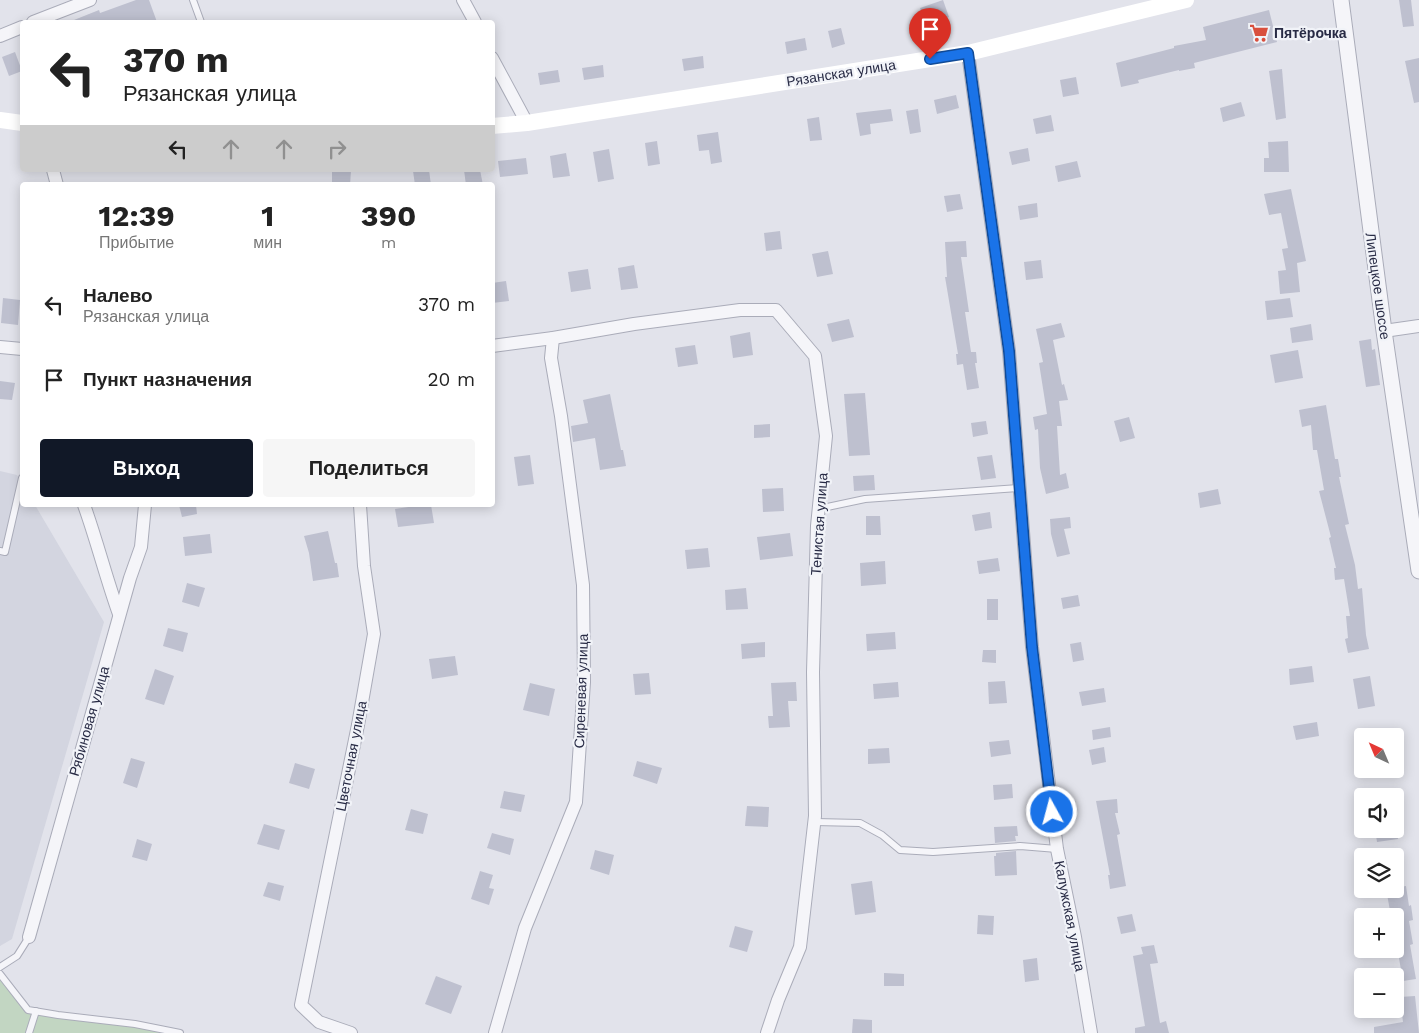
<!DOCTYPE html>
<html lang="ru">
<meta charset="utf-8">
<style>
:root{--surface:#fff;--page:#f6f6f6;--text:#222;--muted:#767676;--accent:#111827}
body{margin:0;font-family:"Work Sans",sans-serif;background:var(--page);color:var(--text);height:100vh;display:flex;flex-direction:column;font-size:19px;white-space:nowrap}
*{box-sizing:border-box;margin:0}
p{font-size:16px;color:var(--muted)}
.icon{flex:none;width:28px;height:28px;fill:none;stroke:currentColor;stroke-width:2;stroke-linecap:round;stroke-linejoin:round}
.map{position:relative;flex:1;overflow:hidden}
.drawer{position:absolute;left:20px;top:182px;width:475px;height:325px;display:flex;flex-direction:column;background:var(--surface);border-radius:5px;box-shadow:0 2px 12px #0003}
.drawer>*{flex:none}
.top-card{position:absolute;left:20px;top:20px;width:475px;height:152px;border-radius:5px;box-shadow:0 2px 12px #0003;background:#fff;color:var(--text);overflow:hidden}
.needle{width:32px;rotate:316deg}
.fabs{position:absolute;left:1354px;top:728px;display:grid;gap:10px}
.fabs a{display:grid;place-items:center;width:50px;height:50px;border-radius:5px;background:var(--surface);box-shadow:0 2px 12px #0003;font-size:25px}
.pin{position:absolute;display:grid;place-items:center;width:42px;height:42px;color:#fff;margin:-51px -21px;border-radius:50% 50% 50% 0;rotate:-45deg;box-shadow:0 0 5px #0007}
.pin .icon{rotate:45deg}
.me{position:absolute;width:55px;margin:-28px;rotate:353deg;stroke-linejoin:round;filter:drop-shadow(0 0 4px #0008)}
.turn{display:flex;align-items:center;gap:18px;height:105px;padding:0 20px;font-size:22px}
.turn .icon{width:65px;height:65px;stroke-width:2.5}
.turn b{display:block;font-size:35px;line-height:42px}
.lanes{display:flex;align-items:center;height:48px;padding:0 20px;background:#0003;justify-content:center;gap:25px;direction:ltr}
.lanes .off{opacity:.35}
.eta{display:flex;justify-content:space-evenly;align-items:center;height:85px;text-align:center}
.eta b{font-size:30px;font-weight:700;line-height:35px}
.cta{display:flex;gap:10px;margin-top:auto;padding:10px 20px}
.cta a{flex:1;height:58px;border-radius:5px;background:var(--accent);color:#fff;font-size:20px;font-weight:700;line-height:58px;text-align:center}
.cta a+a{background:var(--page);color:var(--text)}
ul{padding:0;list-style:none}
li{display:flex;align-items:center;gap:15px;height:75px;padding:0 20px}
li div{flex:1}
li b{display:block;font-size:19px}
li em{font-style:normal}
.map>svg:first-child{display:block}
</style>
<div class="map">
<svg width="1419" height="1033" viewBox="0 0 1419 1033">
<rect width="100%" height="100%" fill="#e2e3eb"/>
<polygon fill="#d3d5e0" points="0,471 17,475 22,484 22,505 35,505 104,622 12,939 0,946"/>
<polygon fill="#c2d6c2" points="0,974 28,1010 180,1033 0,1033"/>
<g fill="#bec0cf">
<polygon points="136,0 149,0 157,22 69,22 99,10 100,13"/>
<polygon points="943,0 949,17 926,25 920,8"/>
<polygon points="1399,0 1411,0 1414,26 1403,27"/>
<polygon points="1269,10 1277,42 1194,63 1195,68 1179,71 1179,70 1138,80 1139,83 1121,87 1116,63 1174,48 1174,46 1206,40 1203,27"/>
<polygon points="841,28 845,44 832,48 828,31"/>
<polygon points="805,38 807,50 787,54 785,42"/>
<polygon points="15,52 22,71 9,76 2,57"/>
<polygon points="703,56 704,68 684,71 682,59"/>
<polygon points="1419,58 1419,102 1414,103 1405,61"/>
<polygon points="603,65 604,77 584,80 582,68"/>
<polygon points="1282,69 1286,118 1276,120 1269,71"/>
<polygon points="558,70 560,82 540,85 538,73"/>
<polygon points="1076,77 1079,94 1063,97 1060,80"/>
<polygon points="956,95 959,108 937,114 934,100"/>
<polygon points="1241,102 1245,116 1223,122 1220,108"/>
<polygon points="891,109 893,121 870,124 871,134 860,136 856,113"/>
<polygon points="918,109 921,132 910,134 906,111"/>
<polygon points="1051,115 1054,131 1036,134 1033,119"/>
<polygon points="819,117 822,140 810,141 807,119"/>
<polygon points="718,132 722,162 711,164 709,150 699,151 697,135"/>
<polygon points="657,141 660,164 648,166 645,143"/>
<polygon points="1288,141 1289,172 1264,172 1264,158 1269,158 1268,142"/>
<polygon points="1028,148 1030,161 1012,165 1009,152"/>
<polygon points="609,149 614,179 598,182 593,152"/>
<polygon points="566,153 570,176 553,178 550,156"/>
<polygon points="526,158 528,174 500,177 498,161"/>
<polygon points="1077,161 1081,177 1058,182 1055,166"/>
<polygon points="421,170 429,170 431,185 415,185 413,171"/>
<polygon points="464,170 480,170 483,185 466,185"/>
<polygon points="332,171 351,171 350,185 332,185"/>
<polygon points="1291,189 1306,261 1297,263 1300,292 1280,294 1278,271 1286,270 1282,249 1288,248 1281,213 1269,215 1264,194"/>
<polygon points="960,194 963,209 947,212 944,196"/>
<polygon points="1037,203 1038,217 1020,220 1018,206"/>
<polygon points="780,231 782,249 766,251 764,233"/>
<polygon points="966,241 967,257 961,257 969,312 965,312 971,352 976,352 977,363 975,363 979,388 967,390 963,364 957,365 956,354 958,354 945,277 947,277 945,242"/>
<polygon points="828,251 833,274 817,277 812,254"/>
<polygon points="1041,260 1043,278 1026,280 1024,262"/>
<polygon points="634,265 638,288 621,290 618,268"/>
<polygon points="588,269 591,289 571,292 568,272"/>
<polygon points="506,281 509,301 492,303 492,283"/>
<polygon points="3,298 20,300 18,325 1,323"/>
<polygon points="1290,298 1293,317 1267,320 1265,301"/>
<polygon points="849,319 854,337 832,342 827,324"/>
<polygon points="1061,323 1065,337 1053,340 1062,385 1064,384 1068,400 1059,401 1062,426 1057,426 1060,475 1066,473 1069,488 1046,494 1040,468 1038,429 1035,430 1033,417 1047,414 1039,363 1043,362 1036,329"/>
<polygon points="1311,324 1313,340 1292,343 1290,328"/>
<polygon points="750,332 753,355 733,358 730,336"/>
<polygon points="1371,339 1372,350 1375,349 1380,385 1366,387 1359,341"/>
<polygon points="695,345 698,364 678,367 675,348"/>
<polygon points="1298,350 1303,378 1275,383 1270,355"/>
<polygon points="0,381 15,383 12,400 0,399"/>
<polygon points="865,393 870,455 849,456 844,394"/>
<polygon points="610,394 621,450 623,450 626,466 600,470 595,438 573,442 571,426 588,423 583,400"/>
<polygon points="1326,405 1335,459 1338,459 1341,477 1339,477 1349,524 1345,525 1355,565 1358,589 1362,588 1366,635 1369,649 1348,653 1345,639 1348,638 1346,616 1350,616 1344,579 1335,580 1334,568 1336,568 1329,538 1331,537 1319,491 1324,490 1317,450 1313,450 1311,425 1302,427 1299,410"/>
<polygon points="1129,417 1135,438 1120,442 1114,421"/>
<polygon points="986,421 988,434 973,437 971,423"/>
<polygon points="770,424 770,437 754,438 754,425"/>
<polygon points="530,455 534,484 518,486 514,457"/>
<polygon points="992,455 996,478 981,480 977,457"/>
<polygon points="874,475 875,490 854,491 853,476"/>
<polygon points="783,488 784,511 763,512 762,489"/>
<polygon points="1218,489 1221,504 1200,508 1198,493"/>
<polygon points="179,505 196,505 197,514 182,517"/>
<polygon points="422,505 431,505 434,523 398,527 395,509"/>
<polygon points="990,512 992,528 975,531 972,515"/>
<polygon points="866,516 880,516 881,535 866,535"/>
<polygon points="1070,517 1071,528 1064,529 1070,554 1057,557 1051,534 1050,519"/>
<polygon points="328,531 335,563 337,563 339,577 313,581 309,553 304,536"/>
<polygon points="790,533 793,556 760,560 757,537"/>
<polygon points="210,534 212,553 185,556 183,537"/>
<polygon points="708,548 710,567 687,569 685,550"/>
<polygon points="998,558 1000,571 979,574 977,561"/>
<polygon points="885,561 886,584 861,586 860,563"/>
<polygon points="187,583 205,588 199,607 182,602"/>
<polygon points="746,588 748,609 726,610 725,590"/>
<polygon points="1078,595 1080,606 1063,609 1061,598"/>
<rect x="987" y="599" width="11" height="21"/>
<polygon points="168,628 188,633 183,652 163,646"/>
<polygon points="895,632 896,649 867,651 866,634"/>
<polygon points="765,642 765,657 742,659 741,644"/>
<polygon points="1081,642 1084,660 1073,662 1070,644"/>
<polygon points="983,650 996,650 996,663 982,662"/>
<polygon points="455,656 458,675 432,679 429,659"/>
<polygon points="1312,666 1314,682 1290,685 1289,669"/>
<polygon points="155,669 174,676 164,705 145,699"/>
<polygon points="649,673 651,694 635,695 633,674"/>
<polygon points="1370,676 1375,706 1358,709 1353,679"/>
<polygon points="1005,681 1007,703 989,704 988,682"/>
<polygon points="796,682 797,701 788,701 790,727 769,728 768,716 773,716 771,683"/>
<polygon points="898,682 899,697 874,699 873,684"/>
<polygon points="530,683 555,689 549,716 523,710"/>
<polygon points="1104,688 1106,702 1082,706 1079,692"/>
<polygon points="1317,722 1319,736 1296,740 1293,726"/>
<polygon points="1110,727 1111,737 1093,740 1092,730"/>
<polygon points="1009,740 1011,754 991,757 989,742"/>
<polygon points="1104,747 1106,762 1092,765 1089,750"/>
<polygon points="889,748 890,763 868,764 868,749"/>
<polygon points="131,758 145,762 137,788 123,783"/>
<polygon points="637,761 662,768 657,784 633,776"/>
<polygon points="295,763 315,769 309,789 289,783"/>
<polygon points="1012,784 1013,798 994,800 993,785"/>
<polygon points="504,791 525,795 521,812 500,808"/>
<polygon points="1117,799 1118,813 1115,813 1120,834 1117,835 1126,886 1110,889 1108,875 1110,875 1096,801"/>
<polygon points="747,806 769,807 768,827 745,826"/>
<polygon points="411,809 428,814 423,834 405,830"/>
<polygon points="264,824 285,830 279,850 257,844"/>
<polygon points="1017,826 1018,836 1015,836 1016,841 995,843 994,827"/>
<polygon points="1375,829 1397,829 1398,839 1377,842"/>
<polygon points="492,833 514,839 510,855 487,848"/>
<polygon points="137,839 152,844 147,861 132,857"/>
<polygon points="595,850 614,855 609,875 590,869"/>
<polygon points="1016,851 1017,875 995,876 994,856 996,856 996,853"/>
<polygon points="480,871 493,875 489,888 494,889 489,905 471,899"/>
<polygon points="872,881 876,912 855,915 851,884"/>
<polygon points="268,882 284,886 280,901 263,896"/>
<polygon points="1406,886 1409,906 1411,905 1413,920 1409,921 1413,944 1410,945 1416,979 1403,981 1397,947 1395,947 1395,916 1391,916 1386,889"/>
<polygon points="1132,914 1136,931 1121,934 1117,917"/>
<polygon points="978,915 994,916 993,935 977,934"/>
<polygon points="735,926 753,931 747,952 729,947"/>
<polygon points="1154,945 1158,963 1150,964 1160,1023 1166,1021 1169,1033 1135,1033 1135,1028 1145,1026 1133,956 1143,954 1141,947"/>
<polygon points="1037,958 1039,980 1025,982 1023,960"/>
<polygon points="884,973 904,974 904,986 884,986"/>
<polygon points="436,976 462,986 451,1014 425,1004"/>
<polygon points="1415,996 1419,1033 1374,1033 1374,1027 1403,1022 1400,997"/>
<polygon points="853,1019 872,1020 872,1033 852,1033"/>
</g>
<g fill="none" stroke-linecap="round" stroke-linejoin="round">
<g stroke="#aaacb9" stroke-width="8">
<g id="service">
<polyline points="193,0 201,22"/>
<polyline points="818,509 865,499 1019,488"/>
<polyline points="0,551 5,552 22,478"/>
<polyline points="815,822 860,823 882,835 900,850 933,852 1020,846 1057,849"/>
<polyline points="0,967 17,956 29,937"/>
<polyline points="0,974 28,1010 58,1015 135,1024 180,1033"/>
<polyline points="29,1033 36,1011"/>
</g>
</g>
<g stroke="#aaacb9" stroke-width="14">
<g id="minor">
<polyline points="463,0 475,22"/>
<polyline points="33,22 90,0"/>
<polyline points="0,36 22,27"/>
<polyline points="968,53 1009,351 1032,647 1057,849 1075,937 1091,1033"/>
<polyline points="492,58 527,123"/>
<polyline points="53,170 57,185"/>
<polyline points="1384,331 1419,326"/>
<polyline points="492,346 553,338 634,324 740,310 776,310 815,356 826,436 817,526 813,672 815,816 800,947 778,1000 767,1033"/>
<polyline points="0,347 22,349"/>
<path d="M84 505C97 541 106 578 119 614"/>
<polyline points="29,937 130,578 141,547 145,505"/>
<polyline points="351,1033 319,1022 301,1005 358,725 374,634 364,566 360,505"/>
<polyline points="495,1033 525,928 576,802 584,682 583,585 561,416 551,358 553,338"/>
</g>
</g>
<g stroke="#aaacb9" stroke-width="17">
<polyline id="tertiary" points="1341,0 1384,331 1419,571"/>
</g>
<use href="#service" stroke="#f5f5f9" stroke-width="6"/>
<use href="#minor" stroke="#f5f5f9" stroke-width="12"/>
<use href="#tertiary" stroke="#f5f5f9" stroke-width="15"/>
<g stroke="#fff" stroke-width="16">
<polyline points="0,120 22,123"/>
<polyline points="492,126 527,123 968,53 1186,0"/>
</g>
</g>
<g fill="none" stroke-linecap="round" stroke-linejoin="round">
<g stroke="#114b97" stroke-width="12">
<polyline id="route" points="930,59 968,53 1009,351 1032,647 1052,812"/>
</g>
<use href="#route" stroke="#1a73e8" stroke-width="9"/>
</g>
<defs>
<g id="supermarket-bare" transform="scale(1.5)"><path d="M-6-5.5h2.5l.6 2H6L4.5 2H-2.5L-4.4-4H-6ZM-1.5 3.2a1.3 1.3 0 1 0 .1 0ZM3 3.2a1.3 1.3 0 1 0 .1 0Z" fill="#d94f3d" stroke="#f1f3f8" stroke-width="2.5" paint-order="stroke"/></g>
</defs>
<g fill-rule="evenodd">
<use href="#supermarket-bare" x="1259" y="33"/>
</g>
<g text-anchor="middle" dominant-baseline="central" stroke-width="4.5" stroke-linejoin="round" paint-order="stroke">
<g font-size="14" font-weight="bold" fill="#282b45" stroke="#f1f3f8" text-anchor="start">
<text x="1274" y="33">Пятёрочка</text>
</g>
<g font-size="14" fill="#282b45" stroke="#f1f3f8">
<text transform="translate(841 73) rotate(-9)">Рязанская улица</text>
<text transform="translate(1378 286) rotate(82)">Липецкое шоссе</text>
<text transform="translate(819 524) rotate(-86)">Тенистая улица</text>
<text transform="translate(581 691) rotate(-88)">Сиреневая улица</text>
<text transform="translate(89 721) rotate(-74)">Рябиновая улица</text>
<text transform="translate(351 756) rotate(-79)">Цветочная улица</text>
<text transform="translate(1070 916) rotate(79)">Калужская улица</text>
</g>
</g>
</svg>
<div class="fabs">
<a><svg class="needle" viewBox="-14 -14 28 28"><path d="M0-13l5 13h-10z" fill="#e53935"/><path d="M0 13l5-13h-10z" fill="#767676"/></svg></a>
<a><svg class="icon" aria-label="sound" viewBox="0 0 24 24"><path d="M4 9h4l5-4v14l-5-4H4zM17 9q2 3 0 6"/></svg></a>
<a><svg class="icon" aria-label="layers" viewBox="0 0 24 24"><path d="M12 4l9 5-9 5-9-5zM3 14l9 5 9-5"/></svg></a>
<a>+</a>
<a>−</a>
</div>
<div class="pin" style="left:930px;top:59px;background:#d93025"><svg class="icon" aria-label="arrive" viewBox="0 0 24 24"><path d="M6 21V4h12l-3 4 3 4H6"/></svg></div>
<svg class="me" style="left:1052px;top:812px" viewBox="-20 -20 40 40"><circle r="17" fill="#1a73e8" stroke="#fff" stroke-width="3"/><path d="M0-11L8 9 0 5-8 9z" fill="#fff"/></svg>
<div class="top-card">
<div class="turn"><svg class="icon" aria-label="left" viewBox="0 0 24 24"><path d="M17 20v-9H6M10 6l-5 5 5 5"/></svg><div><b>370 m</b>Рязанская улица</div></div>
<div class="lanes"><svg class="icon" aria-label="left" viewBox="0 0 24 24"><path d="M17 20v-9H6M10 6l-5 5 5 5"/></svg><svg class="icon off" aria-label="ahead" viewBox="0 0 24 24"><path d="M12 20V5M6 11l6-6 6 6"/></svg><svg class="icon off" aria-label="ahead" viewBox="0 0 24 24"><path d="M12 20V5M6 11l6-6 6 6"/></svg><svg class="icon off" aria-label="right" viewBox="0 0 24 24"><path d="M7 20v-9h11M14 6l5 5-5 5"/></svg></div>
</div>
<section class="drawer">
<div class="eta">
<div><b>12:39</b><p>Прибытие</p></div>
<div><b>1</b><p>мин</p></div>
<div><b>390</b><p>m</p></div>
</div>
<ul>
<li><svg class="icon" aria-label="left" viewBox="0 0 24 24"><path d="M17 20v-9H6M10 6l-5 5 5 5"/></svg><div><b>Налево</b><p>Рязанская улица</p></div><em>370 m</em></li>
<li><svg class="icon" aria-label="arrive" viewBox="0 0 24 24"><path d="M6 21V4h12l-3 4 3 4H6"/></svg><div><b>Пункт назначения</b></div><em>20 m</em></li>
</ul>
<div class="cta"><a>Выход</a><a>Поделиться</a></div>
</section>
</div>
